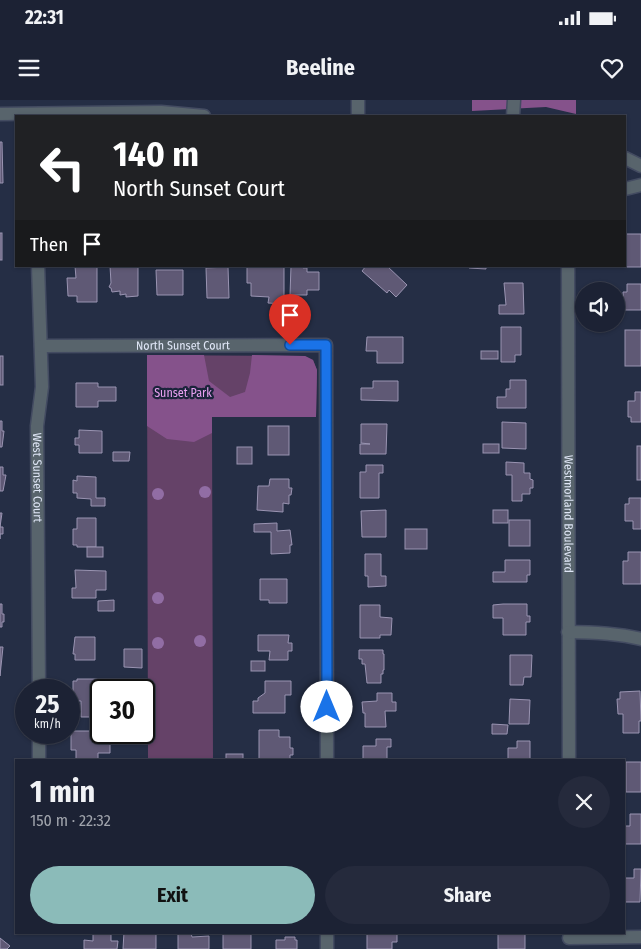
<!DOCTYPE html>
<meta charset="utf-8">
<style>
:root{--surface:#1c2234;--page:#252a3c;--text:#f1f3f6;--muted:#a0a4ac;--line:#3a3f4f;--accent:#8bbbb9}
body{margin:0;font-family:"Fira Sans Condensed",sans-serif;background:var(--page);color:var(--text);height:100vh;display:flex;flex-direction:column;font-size:19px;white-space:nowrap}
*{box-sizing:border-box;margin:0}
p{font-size:16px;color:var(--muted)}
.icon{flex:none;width:28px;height:28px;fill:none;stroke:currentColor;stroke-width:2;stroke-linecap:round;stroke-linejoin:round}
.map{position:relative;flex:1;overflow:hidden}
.details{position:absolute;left:15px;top:659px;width:610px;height:175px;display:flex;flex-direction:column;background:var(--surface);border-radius:0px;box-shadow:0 1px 4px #0004,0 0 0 1px var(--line)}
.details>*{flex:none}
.guide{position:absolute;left:15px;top:15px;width:611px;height:152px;border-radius:0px;box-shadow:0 1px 4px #0004,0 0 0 1px var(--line);background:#202124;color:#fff;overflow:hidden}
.controls{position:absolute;left:575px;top:182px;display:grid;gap:10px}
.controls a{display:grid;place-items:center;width:50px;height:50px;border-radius:50%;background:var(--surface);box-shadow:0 1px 4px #0004,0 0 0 1px var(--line);font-size:25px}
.speed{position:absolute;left:15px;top:579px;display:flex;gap:10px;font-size:25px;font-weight:700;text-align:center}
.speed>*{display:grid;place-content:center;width:65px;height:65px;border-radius:50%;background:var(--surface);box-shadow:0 1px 4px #0004,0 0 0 1px var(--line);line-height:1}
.speed small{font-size:12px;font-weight:400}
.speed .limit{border:2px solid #111;border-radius:8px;background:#fff;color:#111}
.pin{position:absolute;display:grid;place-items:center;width:42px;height:42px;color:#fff;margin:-51px -21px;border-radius:50% 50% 50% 0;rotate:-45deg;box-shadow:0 0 5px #0007}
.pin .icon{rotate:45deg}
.me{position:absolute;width:55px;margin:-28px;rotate:0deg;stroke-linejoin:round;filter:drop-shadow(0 0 4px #0008)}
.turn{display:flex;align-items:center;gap:18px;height:105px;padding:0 15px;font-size:22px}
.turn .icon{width:65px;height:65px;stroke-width:2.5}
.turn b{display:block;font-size:35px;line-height:42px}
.then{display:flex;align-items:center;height:48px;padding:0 15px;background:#0003;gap:10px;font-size:19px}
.round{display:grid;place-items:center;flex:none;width:52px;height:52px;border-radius:26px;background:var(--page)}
.headline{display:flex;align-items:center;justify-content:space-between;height:85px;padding:0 15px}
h1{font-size:30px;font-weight:700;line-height:38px}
.action{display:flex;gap:10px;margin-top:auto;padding:10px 15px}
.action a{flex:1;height:58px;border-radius:30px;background:var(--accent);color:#111;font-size:20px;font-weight:700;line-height:58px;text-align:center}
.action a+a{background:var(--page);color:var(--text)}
.status{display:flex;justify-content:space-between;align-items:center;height:35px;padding:0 25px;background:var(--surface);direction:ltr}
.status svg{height:14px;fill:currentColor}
header{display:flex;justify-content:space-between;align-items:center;height:65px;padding:0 15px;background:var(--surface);font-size:22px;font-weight:700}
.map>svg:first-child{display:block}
</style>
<div class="status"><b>22:31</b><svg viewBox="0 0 49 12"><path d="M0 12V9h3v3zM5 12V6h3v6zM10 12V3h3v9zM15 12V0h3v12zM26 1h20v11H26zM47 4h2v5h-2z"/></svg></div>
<header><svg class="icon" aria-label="menu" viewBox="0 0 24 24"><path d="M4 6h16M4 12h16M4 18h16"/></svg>Beeline<svg class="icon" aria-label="heart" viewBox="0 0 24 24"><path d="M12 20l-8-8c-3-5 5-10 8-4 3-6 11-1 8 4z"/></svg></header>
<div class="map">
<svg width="641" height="849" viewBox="0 0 641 849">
<rect width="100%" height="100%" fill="#252e45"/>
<polygon fill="#654268" points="147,255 305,256 313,260 317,270 316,317 212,317 213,660 148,660"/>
<g fill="#85528b">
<polygon points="472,0 576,0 576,14 546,7 472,11"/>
<polygon points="147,255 204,255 209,281 230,297 245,292 250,273 252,255 305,256 313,260 317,270 316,317 212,317 212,333 194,342 167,339 147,326"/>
</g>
<g fill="#5f5975" stroke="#9a94b2">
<polygon points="0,42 2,42 3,83 0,83"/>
<rect x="0" y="133" width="2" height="27"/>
<polygon points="625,134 641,134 641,167 623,167 625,166"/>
<polygon points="75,166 97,166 97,202 77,202 77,196 68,196 67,178 76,178"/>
<polygon points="110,166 138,166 138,196 126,197 126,194 120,195 120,191 112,192 111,188 109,187 111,183"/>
<polygon points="247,166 284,166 284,204 268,203 269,197 251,196 251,183 247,183"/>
<polygon points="291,166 303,166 303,168 307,168 307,172 319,172 319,190 307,190 307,195 290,195"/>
<polygon points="366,166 387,166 407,185 396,197 389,190 387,193 362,171"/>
<polygon points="469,166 486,166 486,169 469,168"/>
<polygon points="228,167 229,198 207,198 206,168"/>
<polygon points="156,170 183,170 183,195 157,195"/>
<polygon points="504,183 523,183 524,214 499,214 499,205 506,205"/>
<polygon points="627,184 641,184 641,210 624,210 623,192 627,192"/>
<polygon points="501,227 521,227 521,255 515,255 515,262 501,262"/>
<rect x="625" y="230" width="16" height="36"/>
<polygon points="367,237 403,237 403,263 377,263 377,251 366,251"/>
<rect x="481" y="251" width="17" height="8"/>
<rect x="0" y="256" width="3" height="29"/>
<polygon points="510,280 526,280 526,308 497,308 497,297 506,297 506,289 510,289"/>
<polygon points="373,281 398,281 398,301 361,300 361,288 373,288"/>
<polygon points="76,283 98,283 98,287 116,287 116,301 98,301 98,307 76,307"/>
<polygon points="635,292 641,292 641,322 631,322 631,317 628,317 628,301 635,301"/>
<polygon points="0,321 2,321 2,331 4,331 2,347 0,347"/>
<polygon points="502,322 526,323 526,349 502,348"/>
<polygon points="361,324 387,324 386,354 360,354 360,344 370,344 361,343"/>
<rect x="268" y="326" width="21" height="29"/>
<polygon points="79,330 102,331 102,353 79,353 79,345 75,345 75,338 79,338"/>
<rect x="483" y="344" width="16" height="9"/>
<rect x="637" y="346" width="4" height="34"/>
<rect x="237" y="347" width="15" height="17"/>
<polygon points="113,352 130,352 129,361 113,361"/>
<polygon points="506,362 524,363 524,373 530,373 530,379 533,380 533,388 530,388 530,394 522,394 522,401 512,401 512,375 506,375"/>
<polygon points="366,365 383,365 383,373 379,373 379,398 360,398 360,372 366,372"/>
<polygon points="0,367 3,367 3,375 6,375 3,391 0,391"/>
<polygon points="77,376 96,377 96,398 105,398 105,406 91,406 91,399 77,398 77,393 73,393 73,380 77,381"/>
<polygon points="270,379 289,379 289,388 292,388 291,395 289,395 289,404 283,403 283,412 257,410 258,386 269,386"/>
<polygon points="629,398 641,398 641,429 633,429 633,421 625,421 625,404 629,404"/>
<polygon points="386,410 386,437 362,437 361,411"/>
<rect x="493" y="410" width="15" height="13"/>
<polygon points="0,413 2,413 0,427 3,427 3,434 0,434 0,439"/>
<polygon points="77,418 96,418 96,447 77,447 77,445 73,445 73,429 77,429"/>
<rect x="509" y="420" width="21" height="26"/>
<polygon points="277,423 277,431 290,430 292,445 290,445 290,453 271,454 271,432 254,432 254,424"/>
<rect x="405" y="429" width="22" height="20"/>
<rect x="87" y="447" width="16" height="10"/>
<polygon points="628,452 641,452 641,484 623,484 623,461 628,461"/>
<polygon points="365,454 381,454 381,476 386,476 386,486 368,487 368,476 365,476"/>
<polygon points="505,460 530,460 530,475 527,475 527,482 493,482 493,472 505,472"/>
<polygon points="75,470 106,471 106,490 96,490 96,498 72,498 72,488 76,488"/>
<polygon points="260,479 287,479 287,503 269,503 269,500 260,500"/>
<polygon points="114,500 114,511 98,511 98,501"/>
<polygon points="0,504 2,504 2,514 4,514 4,522 2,522 2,527 0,527"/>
<polygon points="503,504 527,504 527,516 530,516 530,522 526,522 526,535 503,535 503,518 493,518 493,505"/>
<polygon points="360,505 380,505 380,517 392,518 391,535 380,535 380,538 360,538"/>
<polygon points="258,535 289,535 288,543 292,543 292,551 288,551 288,560 269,560 270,551 258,551"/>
<polygon points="75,537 95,537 95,560 75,560 75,554 73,554"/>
<polygon points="0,547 3,547 0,576"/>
<polygon points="124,549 142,549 142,568 124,567"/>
<polygon points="359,550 383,550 383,554 384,554 384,570 383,570 383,574 381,574 381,583 367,583 365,564 362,564 362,559 359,559"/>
<polygon points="510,555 532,555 531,577 524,577 523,585 510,585"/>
<rect x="251" y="561" width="14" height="10"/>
<polygon points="77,579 107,579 107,590 101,590 101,601 90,601 90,607 97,607 97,617 81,617 81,601 73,601 73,581 77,581"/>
<polygon points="265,581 291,581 291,595 285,595 285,613 253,613 253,601 258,601 258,598 265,593"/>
<polygon points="640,591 641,621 639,621 639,633 623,633 623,614 618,614 617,599 620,599 620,592"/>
<polygon points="377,593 392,593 392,602 396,602 396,611 385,611 386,627 365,627 365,613 363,613 362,602 377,601"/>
<polygon points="510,599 530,600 529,624 509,624"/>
<polygon points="144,624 147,624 147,643 126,643 126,632 144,632"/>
<polygon points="492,624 508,625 507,634 492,634"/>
<polygon points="259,630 279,630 279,637 290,637 290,648 293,648 293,655 290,655 290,660 259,660"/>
<polygon points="71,631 98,631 98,636 110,636 110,653 98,653 98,659 89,659 89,660 76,659 76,650 71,650"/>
<polygon points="376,639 391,639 391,647 387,647 387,660 363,660 363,646 376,646"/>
<polygon points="517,641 530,641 530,660 508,660 508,648 517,648"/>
<rect x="226" y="654" width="17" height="6"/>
<rect x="626" y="662" width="15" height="30"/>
<polygon points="630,714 641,714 641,744 624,744 624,726 630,726"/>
<polygon points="634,769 641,769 640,802 624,802 624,778 634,778"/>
<polygon points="93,832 111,832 111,841 118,841 117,849 84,849 84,840 93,841"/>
<polygon points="124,832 156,832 156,849 123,849"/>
<polygon points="367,832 397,832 397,842 392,842 392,849 367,849"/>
<rect x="498" y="832" width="27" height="17"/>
<polygon points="178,833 191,833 192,837 209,836 209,849 178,849"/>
<rect x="223" y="834" width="28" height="15"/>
<polygon points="285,837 295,837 295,840 297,840 297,849 276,849 276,840 285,840"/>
<polygon points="0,838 10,846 7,849 0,849"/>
</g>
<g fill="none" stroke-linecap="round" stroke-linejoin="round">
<g stroke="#434b61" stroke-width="15">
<g id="minor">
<polyline points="0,14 161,12 204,16"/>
<polyline points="358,16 358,0"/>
<polyline points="513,16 514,0"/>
<polyline points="625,58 641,66"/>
<polyline points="625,89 641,85"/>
<path id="s1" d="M38 166 42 287 37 326 39 590"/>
<path id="s2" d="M568 166 569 660"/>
<path id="s3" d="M41 246 326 245 327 660"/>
<path d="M568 532C593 532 616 533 641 539"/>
<polyline points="39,632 39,660"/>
<polyline points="569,838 641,837"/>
<polyline points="327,849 327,832"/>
</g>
</g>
<use href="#minor" stroke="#58646c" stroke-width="12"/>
</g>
<g fill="#916da4">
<circle cx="205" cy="392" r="6"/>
<circle cx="158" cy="394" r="6"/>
<circle cx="158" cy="498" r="6"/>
<circle cx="200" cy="541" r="6"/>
<circle cx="158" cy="543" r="6"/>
</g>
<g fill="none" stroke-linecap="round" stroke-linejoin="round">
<g stroke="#114b97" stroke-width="12">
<polyline id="route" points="290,245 326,245 327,607"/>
</g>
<use href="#route" stroke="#1a73e8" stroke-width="9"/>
</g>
<g text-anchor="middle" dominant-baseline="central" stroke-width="4.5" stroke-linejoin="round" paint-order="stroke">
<g font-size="12" fill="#dfe6f6" stroke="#1b243b">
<text stroke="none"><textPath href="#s3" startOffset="142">North Sunset Court</textPath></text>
<text stroke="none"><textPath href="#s1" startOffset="212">West Sunset Court</textPath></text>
<text stroke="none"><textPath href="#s2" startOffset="248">Westmorland Boulevard</textPath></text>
</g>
<g font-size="12" fill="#e9a0f1" stroke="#1b243b">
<text x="183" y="293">Sunset Park</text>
</g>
</g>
</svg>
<div class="controls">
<a><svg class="icon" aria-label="sound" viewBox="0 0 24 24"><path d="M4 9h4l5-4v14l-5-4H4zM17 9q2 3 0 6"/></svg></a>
</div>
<div class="speed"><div>25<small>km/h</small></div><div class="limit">30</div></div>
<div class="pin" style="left:290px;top:245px;background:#d93025"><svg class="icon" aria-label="arrive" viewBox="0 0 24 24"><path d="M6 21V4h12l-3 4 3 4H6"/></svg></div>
<svg class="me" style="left:327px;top:607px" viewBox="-20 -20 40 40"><circle r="19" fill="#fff"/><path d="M0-13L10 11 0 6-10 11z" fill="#1a73e8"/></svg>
<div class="guide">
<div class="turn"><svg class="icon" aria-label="left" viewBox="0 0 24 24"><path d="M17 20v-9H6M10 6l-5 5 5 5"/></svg><div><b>140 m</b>North Sunset Court</div></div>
<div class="then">Then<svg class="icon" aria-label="arrive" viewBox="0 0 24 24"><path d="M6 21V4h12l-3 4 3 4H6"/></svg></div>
</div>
<section class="details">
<div class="headline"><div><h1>1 min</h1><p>150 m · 22:32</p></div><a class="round"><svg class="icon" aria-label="close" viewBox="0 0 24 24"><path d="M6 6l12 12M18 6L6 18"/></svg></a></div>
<div class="action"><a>Exit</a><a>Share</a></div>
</section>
</div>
